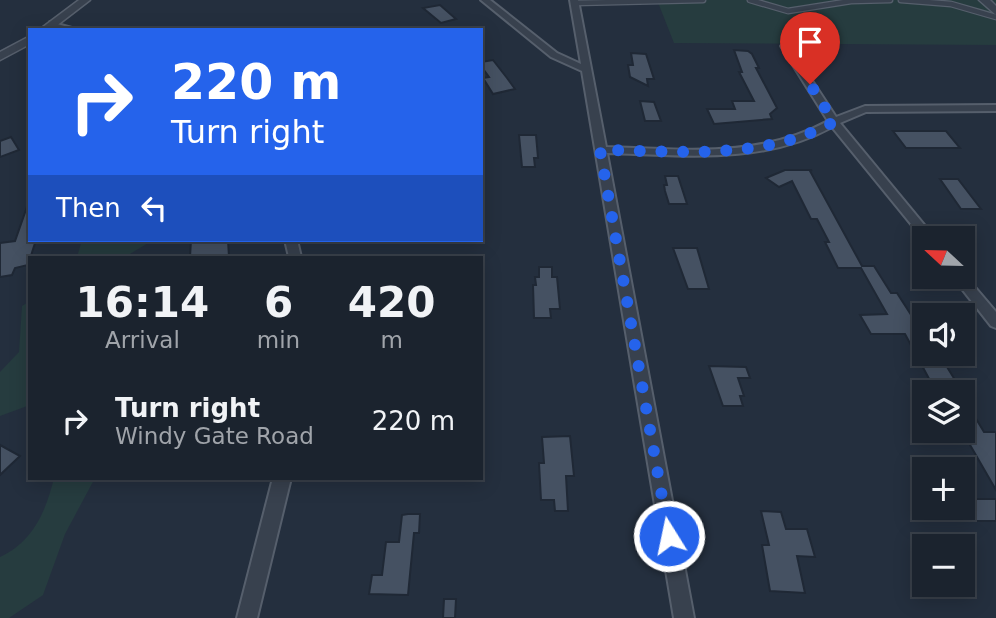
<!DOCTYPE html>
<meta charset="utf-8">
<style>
:root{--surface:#1b232e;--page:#242b36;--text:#f1f3f6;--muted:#a0a4aa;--line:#39404a}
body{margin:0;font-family:"DejaVu Sans",sans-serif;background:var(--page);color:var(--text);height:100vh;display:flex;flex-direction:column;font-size:26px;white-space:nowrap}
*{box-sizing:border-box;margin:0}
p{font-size:23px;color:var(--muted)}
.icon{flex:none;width:38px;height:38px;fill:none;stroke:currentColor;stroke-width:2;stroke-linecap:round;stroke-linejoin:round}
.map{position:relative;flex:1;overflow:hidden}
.details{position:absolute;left:28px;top:256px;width:455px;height:224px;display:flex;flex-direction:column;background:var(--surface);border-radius:0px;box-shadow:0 4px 18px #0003,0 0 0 2px var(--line)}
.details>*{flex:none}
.top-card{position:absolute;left:28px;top:28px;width:455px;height:214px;border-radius:0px;box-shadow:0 4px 18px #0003,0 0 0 2px var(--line);background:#2563eb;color:#fff;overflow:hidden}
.needle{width:46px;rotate:292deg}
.controls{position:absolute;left:912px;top:226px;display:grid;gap:14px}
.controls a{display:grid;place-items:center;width:63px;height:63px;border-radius:0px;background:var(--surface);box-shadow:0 4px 18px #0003,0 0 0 2px var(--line);font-size:35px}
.pin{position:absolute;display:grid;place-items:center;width:60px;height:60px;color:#fff;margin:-72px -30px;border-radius:50% 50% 50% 0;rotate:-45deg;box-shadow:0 0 7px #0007}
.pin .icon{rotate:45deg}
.me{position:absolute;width:77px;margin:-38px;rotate:350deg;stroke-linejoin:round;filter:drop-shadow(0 0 5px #0008)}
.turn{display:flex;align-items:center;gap:24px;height:147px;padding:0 28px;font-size:32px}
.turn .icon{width:91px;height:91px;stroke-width:2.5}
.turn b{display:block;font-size:49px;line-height:60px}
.then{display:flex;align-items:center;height:66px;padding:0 28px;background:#0003;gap:14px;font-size:26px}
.eta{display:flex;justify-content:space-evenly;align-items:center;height:119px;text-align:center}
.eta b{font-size:42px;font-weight:600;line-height:49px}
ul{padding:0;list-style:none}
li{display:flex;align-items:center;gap:21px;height:91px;padding:0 28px}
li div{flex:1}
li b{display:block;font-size:26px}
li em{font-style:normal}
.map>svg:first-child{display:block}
</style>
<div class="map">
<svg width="996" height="618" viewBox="0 0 996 618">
<rect width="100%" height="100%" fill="#242f3e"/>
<g fill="#263c3f">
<polygon points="657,0 996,0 996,45 674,43"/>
<polygon points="82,240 153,240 125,257 77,257"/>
<polygon points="30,301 30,405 0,416 0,372 19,352 22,306"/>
<path d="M54 478H95L65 534 43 595 9 618H0V557C33 542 46 511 54 478Z"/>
</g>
<g fill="#455162" stroke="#1f2835" stroke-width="2">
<polygon points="440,5 456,19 441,23 423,8"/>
<polygon points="734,50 748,51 752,54 759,68 756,68 777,108 770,114 772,119 714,124 707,109 735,109 732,101 754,101 739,72 742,72"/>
<polygon points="631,53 646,54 654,79 647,79 648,86 630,77 628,65 633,65"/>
<polygon points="493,60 507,78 515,89 493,94 483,78 489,77 481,66 481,62"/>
<polygon points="640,101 654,102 661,121 645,121"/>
<polygon points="893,131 946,131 960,148 906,148"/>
<polygon points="519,135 536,135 538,158 534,158 535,167 522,167"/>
<polygon points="11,137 19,150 0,157 0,141"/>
<polygon points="785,170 812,170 810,171 862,266 874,266 891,293 897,293 924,335 924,354 939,354 960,388 934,388 905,334 871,334 860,315 887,314 861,268 838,268 825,242 829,242 817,219 811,219 792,181 779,187 766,178"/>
<polygon points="665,176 678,176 687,204 669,204 665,191 664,185 667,185"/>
<polygon points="940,179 958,179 981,209 961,209"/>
<polygon points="28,204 30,240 36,240 28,265 15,268 12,275 0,277 0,243 15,241"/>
<polygon points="191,240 228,240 229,257 190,257"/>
<polygon points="673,248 697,248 709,289 688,289"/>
<polygon points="539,267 552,267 552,277 557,277 560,309 550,309 551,318 534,318 533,285 536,285 535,277 539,277"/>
<polygon points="709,366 746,367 750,378 738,378 744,396 740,396 743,406 723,406"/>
<polygon points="962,417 975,417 984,432 996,432 996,490 962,431"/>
<polygon points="570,436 574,476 566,476 568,511 555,511 554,500 541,500 539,463 544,463 542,437"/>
<polygon points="0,445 20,456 0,475"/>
<polygon points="965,499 996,499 996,521 976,521"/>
<polygon points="761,511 781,512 786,529 807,529 815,557 797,556 805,593 770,591 762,545 769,545"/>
<polygon points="408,514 420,514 419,533 414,533 408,595 369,594 372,575 382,575 386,542 399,542 402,515"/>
<polygon points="444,599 456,599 455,618 443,618"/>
</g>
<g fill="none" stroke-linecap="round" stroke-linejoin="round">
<g stroke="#565f6c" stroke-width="7">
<g id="service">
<polyline points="750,0 788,11 851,1 890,0"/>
<polyline points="901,0 951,4 996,17"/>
<polyline points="575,3 703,0"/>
</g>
</g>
<g stroke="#565f6c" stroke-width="4">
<g id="minor">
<path d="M481 0H490L557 53 581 64 570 0H578L606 147C683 149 758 159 828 121L781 46 785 43 788 44 836 117 865 106 996 105V111L866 112 840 123 935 238H924V240L832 127C763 165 683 155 607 153L694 618H674L582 71 551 57Z"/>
<polygon points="50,22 79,30 65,30 50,26"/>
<polygon points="285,240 297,240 301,257 289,257"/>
<polygon points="962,272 996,312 996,328 991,326 955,280 954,276 962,276"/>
<polygon points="273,478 291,478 257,618 237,618"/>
</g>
</g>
<g stroke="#565f6c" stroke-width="3">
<g id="tertiary">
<polygon points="79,0 90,0 51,30 39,30"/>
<polygon points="979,0 990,0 996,6 996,15"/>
<polygon points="30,36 30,44 0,60 0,52"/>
</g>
</g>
<polyline stroke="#44595c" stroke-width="2" stroke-dasharray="3.5 3.5" stroke-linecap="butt" points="795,44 799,44 803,35 810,32 799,20"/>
<use href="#service" stroke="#38414e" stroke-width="4.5"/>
<use href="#minor" fill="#38414e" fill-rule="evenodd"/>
<use href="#tertiary" fill="#38414e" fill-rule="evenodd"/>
</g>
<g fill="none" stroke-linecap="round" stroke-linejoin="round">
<path stroke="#2563eb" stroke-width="12" stroke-dasharray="0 21.6" d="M669 536 600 150C679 151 763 161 834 122L810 84"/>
</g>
</svg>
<div class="controls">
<a><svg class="needle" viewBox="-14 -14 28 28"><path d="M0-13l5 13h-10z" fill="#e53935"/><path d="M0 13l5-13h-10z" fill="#a0a4aa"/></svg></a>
<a><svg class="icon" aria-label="sound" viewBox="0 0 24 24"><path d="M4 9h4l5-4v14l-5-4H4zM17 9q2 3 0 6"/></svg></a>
<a><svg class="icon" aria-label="layers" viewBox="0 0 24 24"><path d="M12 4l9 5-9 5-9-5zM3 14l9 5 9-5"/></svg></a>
<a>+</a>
<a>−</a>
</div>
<div class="pin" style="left:810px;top:84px;background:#d93025"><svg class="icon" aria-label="arrive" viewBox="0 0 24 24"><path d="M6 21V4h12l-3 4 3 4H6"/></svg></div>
<svg class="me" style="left:669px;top:536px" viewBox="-20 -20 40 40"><circle r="17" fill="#2563eb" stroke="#fff" stroke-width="3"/><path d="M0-11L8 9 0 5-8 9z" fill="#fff"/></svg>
<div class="top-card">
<div class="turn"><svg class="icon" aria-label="right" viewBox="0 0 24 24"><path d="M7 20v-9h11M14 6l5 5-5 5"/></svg><div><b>220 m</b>Turn right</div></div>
<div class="then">Then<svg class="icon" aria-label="left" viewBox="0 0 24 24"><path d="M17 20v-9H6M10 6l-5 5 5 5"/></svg></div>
</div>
<section class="details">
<div class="eta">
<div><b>16:14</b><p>Arrival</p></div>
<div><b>6</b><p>min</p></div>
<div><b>420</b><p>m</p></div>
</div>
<ul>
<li><svg class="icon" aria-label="right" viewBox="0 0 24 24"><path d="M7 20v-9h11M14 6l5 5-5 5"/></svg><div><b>Turn right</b><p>Windy Gate Road</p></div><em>220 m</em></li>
</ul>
</section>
</div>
